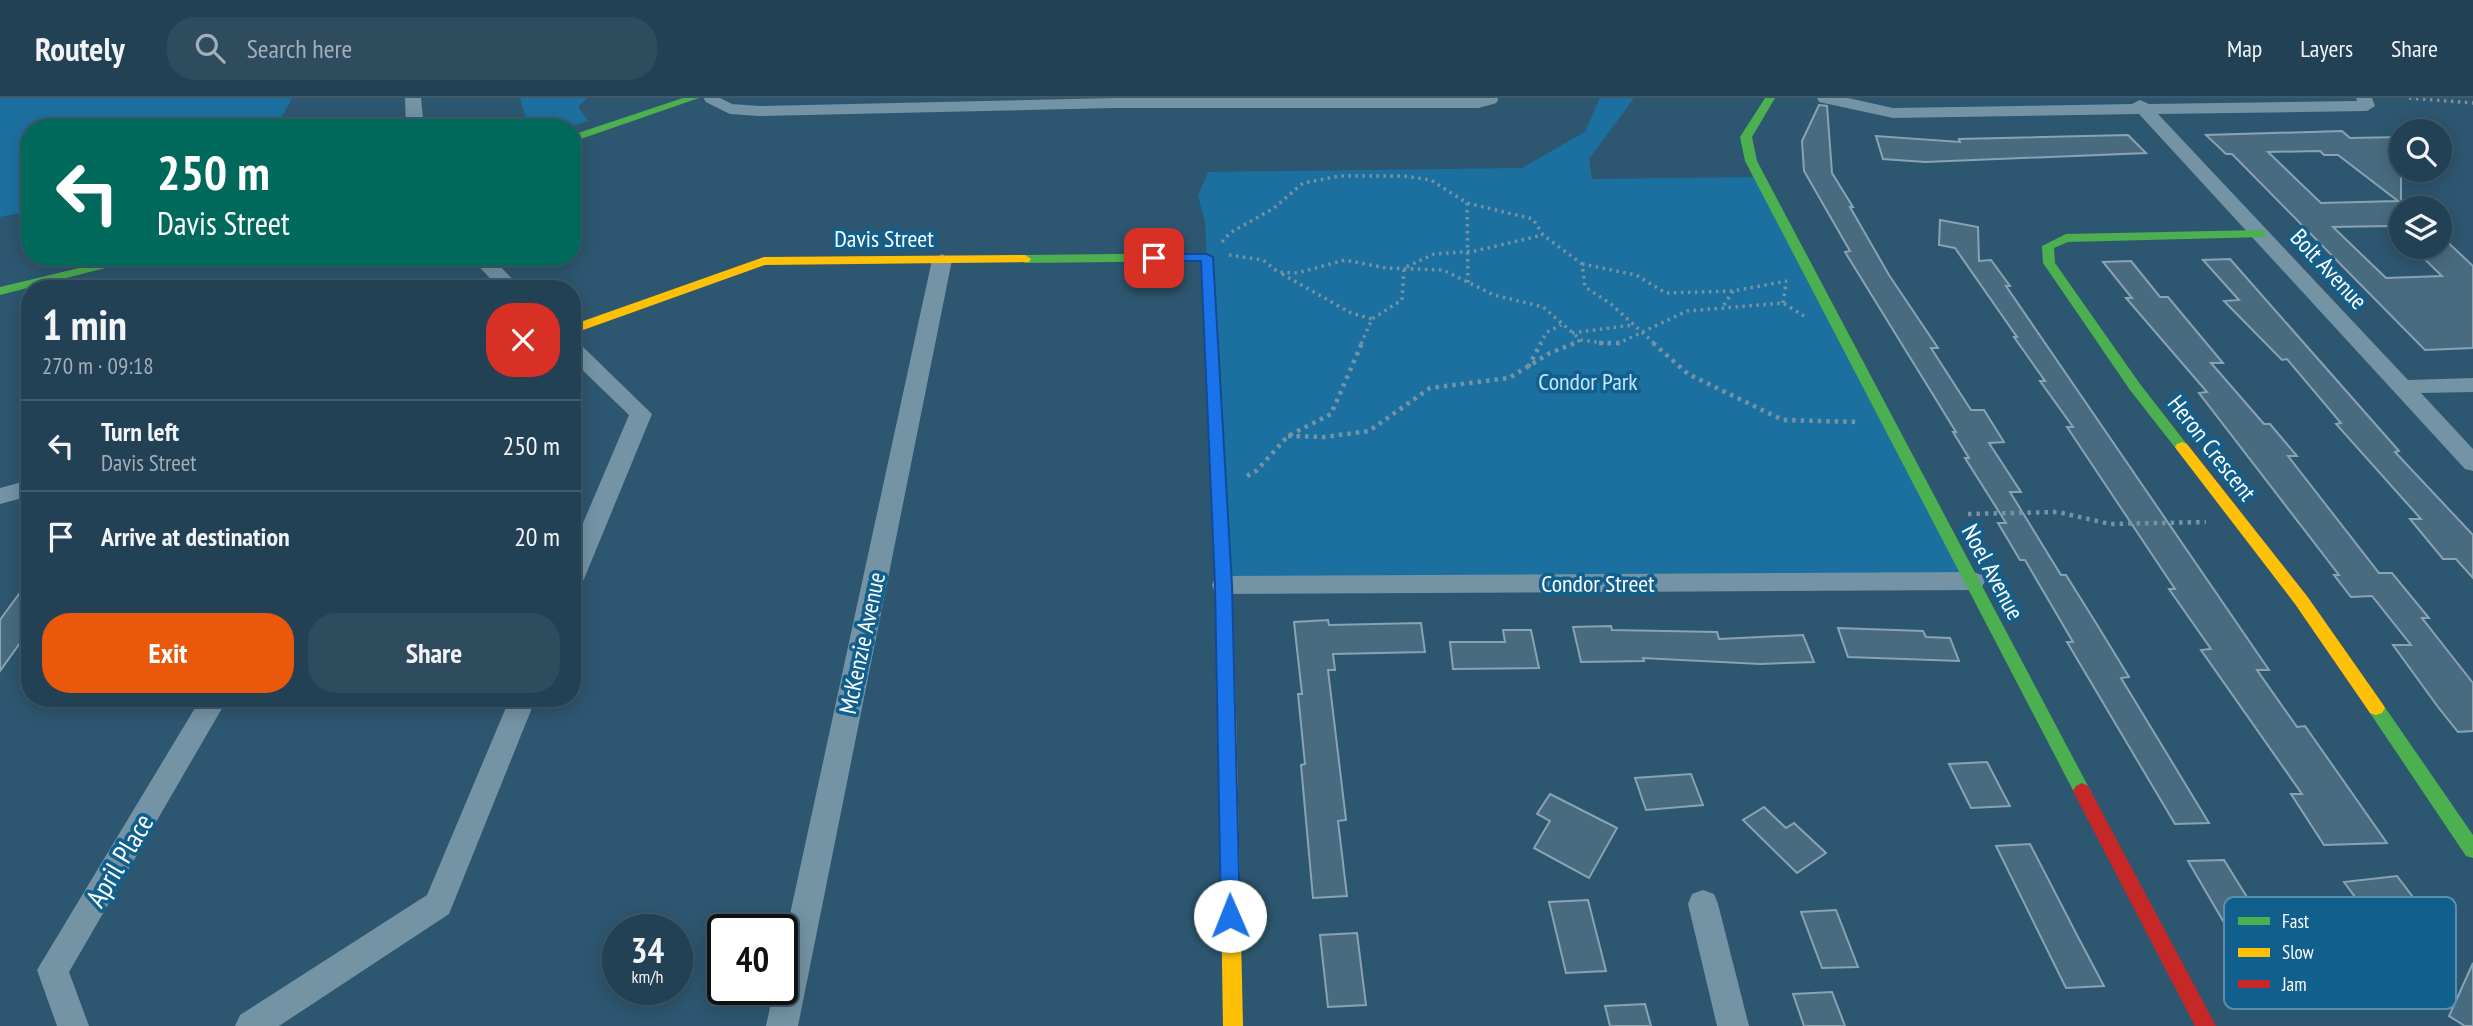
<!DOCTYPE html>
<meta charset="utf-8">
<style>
:root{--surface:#224154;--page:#2e4c5e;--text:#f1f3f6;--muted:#a2afb8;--line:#3f5a6b;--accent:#ea580c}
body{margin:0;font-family:"PT Sans Narrow",sans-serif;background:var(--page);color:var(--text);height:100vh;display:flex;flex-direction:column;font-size:26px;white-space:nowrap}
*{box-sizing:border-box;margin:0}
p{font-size:23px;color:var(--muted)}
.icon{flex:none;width:38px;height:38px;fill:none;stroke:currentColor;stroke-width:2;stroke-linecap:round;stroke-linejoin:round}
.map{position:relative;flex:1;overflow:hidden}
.drawer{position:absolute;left:21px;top:182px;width:560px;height:427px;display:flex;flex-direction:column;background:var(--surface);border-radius:28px;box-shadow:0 4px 18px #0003,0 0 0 2px var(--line)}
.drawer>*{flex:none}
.hud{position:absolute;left:21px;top:21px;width:560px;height:147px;border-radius:28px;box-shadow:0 4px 18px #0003,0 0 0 2px var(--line);background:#00695c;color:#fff;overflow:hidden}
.fabs{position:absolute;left:2389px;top:21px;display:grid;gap:14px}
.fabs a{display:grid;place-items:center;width:63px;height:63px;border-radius:50%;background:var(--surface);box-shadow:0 4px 18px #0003,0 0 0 2px var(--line);font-size:35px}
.speed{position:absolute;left:602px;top:816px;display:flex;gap:14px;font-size:35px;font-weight:700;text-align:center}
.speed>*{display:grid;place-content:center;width:91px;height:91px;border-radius:50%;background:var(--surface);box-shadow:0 4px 18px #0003,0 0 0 2px var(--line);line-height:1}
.speed small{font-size:18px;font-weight:400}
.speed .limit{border:4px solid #111;border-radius:10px;background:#fff;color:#111}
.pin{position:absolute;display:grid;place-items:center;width:60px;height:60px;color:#fff;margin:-30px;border-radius:14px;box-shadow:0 4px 10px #0006}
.me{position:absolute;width:77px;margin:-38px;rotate:359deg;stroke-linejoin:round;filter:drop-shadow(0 0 5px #0008)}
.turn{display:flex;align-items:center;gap:24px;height:147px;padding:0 21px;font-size:32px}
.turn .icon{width:91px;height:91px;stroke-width:2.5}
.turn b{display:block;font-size:49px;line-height:60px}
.round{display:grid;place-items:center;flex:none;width:74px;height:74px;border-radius:28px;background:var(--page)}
.overview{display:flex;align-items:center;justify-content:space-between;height:119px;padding:0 21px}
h1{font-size:42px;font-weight:600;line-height:52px}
.cta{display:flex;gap:14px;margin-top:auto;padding:14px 21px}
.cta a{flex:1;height:80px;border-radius:28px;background:var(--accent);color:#fff;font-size:28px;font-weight:600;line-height:80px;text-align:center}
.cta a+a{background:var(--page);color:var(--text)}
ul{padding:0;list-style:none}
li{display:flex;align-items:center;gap:21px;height:91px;padding:0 21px;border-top:2px solid var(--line)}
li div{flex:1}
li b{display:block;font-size:26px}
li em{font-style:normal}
header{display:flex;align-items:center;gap:42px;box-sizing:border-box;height:98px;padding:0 35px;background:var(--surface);border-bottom:2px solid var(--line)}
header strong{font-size:33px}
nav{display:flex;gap:38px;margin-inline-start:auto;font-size:24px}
.search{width:490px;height:63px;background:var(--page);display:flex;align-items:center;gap:18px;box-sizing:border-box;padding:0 24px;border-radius:28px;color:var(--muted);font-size:26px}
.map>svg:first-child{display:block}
</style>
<header>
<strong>Routely</strong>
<div class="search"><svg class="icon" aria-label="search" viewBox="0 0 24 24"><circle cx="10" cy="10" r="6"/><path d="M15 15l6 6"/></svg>Search here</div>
<nav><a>Map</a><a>Layers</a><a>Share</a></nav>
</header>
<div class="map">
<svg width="2473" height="928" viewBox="0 0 2473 928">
<rect width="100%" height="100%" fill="#2d5770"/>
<g fill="#1c70a0">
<polygon points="0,0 292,0 276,30 30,30 30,113 0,119"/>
<polygon points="520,0 587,0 578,9 588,23 567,30 514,30 527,24"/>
<polygon points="1600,0 1634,0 1589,61 1592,81 1759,79 1973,483 1224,487 1205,123 1198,98 1208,74 1522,70 1585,34"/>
</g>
<g fill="#496b7f" stroke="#89a3b3" stroke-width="2" fill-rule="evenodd">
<polygon points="1819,7 1827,8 1832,75 1853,109 1850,109 1889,177 1938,250 1931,250 1971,312 1984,312 2004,344 1989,345 2021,394 2010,394 2061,477 2066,477 2096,525 2129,579 2121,580 2209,725 2175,726 2067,544 2073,544 2025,462 2020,462 1998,425 2006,425 1965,360 1969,360 1953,334 1956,334 1845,154 1850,153 1804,73 1802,43"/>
<path d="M2342 33 2350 40 2401 39V140L2388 128 2333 129 2386 180 2442 178 2412 149H2440V137L2473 168V250L2425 252 2232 56H2226L2206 37ZM2320 53 2324 57H2338L2398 103 2321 105 2268 54Z"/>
<polygon points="2128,37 2146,55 1925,64 1883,61 1876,38 1960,44 1959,41"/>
<polygon points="1940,122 1978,129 1979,163 1991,162 2010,188 2006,188 2269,572 2257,572 2297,629 2305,628 2387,745 2324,747 2291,696 2302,696 2201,552 2211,551 2169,491 2175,491 2067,329 2073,329 2040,283 2045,283 2014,239 2017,239 1955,150 1939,147"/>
<polygon points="2230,161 2399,353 2395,354 2473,437 2473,480 2456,461 2443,461 2410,421 2421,421 2336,326 2341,325 2287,261 2282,262 2224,203 2239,202 2203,162"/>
<polygon points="2131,163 2160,199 2168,199 2223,265 2211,265 2264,326 2270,326 2297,358 2288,358 2379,475 2392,475 2429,520 2422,520 2473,585 2473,633 2458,634 2438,609 2393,547 2411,547 2372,498 2351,499 2334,477 2339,477 2199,295 2207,294 2126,200 2132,200 2103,164"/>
<polygon points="30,481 30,531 0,573 0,522"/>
<polygon points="1328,522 1329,527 1421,525 1425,554 1333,556 1335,572 1328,572 1346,722 1338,723 1347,798 1313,800 1301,667 1305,666 1298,596 1302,596 1294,524"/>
<polygon points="1611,528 1612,532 1717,534 1719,541 1803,537 1814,564 1760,566 1643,560 1644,563 1581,564 1573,529"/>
<polygon points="1838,530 1923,533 1926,539 1950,540 1959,563 1848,559"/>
<polygon points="1503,532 1531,532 1539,570 1453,571 1450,544 1505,544"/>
<polygon points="1987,664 2010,708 1971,710 1949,666"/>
<polygon points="1691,676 1703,707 1646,712 1635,680"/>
<polygon points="1550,696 1617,730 1589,780 1534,750 1550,723 1537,716"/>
<polygon points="1764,709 1786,730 1794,725 1826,755 1797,775 1743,722"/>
<polygon points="2030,746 2078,839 2104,888 2066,890 1996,748"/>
<polygon points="2224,762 2273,841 2311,903 2271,905 2188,763"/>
<polygon points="2397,778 2419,807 2411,808 2427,829 2381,834 2344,784"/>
<polygon points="1588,802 1606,873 1566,875 1549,804"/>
<polygon points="1836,812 1858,869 1822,870 1801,814"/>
<polygon points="1357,835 1366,907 1328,909 1320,837"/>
<polygon points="2473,865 2473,928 2465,928 2449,918"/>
<polygon points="1832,894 1845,928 1804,928 1793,896"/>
<polygon points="1645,906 1651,928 1610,928 1605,908"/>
</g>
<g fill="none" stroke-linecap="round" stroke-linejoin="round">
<g stroke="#7493a5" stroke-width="3.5" stroke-dasharray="2.5 4.5" stroke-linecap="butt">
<polyline points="2409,0 2473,5"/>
<polyline points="1467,105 1468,185"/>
<polyline points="1222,144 1230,135 1274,110 1303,85 1340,78 1404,78 1431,82 1467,105 1533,121 1543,137 1582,166 1585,189 1611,206 1655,246"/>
<polyline points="1229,157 1263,162 1278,174 1297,175 1345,162 1386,170 1443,172 1494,197 1543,209 1581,242 1611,246"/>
<polyline points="1582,166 1636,177 1666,195 1733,193 1787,183"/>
<polyline points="1282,176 1351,215 1372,221"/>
<polyline points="1783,205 1786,185"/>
<polyline points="1724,207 1733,193"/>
<polyline points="1572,235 1633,227"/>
<polyline points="1361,246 1372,221 1402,202 1404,170 1434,156 1475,153 1543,137"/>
<polyline points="1540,246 1547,234 1561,227"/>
<polyline points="1571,246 1581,242"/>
<polyline points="1617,246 1687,213 1783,205 1804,218"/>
</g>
<g stroke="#7493a5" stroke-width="4.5" stroke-dasharray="3.5 5" stroke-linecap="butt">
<polyline points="1599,245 1621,245"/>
<polyline points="1653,245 1688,276 1783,322 1859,324"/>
<polyline points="1528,269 1541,245"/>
<polyline points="1288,338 1324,339 1369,333 1430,290 1509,280 1550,255 1575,245"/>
<polyline points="1247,378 1256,373 1288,338 1331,316 1362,245"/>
<polyline points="1968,416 2058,414 2110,426 2206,424"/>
</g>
<polyline stroke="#7493a5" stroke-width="10" points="709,0 731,11 759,13 1114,5 1478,5 1493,1"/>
<g fill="#7493a5" fill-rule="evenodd">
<polygon points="405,0 421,0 424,30 406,30"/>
<polygon points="1817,0 1848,0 1893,10 2132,6 2140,2 2149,6 2357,3 2356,0 2372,0 2375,8 2367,13 2158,16 2408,282 2473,280 2473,294 2421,295 2473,351 2473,373 2465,371 2139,16 1893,20 1819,4"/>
<polygon points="942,156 952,162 798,928 766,928 774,891 782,891 782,853 932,162"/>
<polygon points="470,159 491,159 522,191 500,191"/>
<polygon points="572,244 579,245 652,316 584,481 581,487 572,490 572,451 629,317 572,262"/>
<polygon points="30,382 30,398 0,406 0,390"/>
<polygon points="1973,474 1982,477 1985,483 1982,489 1973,492 1224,496 1215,494 1212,487 1215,480 1224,478"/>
<polygon points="201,600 228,600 69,874 89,928 57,928 37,872"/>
<polygon points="510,600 536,600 449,816 279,928 235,928 240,917 427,797"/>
<polygon points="1703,792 1714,796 1718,806 1749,928 1717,928 1688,806 1692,796"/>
</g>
<g fill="#4caf50" fill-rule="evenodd">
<polygon points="683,0 699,0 572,44 572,37"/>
<polygon points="1765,0 1775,0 1752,39 1757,63 2088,688 2091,693 2088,698 2082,701 2076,698 1745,63 1740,39"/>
<polygon points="2261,132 2265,133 2265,139 2068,144 2054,150 2055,165 2140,286 2189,349 2182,354 2177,352 2130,292 2043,165 2042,148 2066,136"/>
<polygon points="1207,155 1213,159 1232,487 1236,611 1233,616 1227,618 1221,616 1218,611 1216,487 1201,163 1025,165 1019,161 1025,157"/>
<polygon points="125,159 148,159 0,197 0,189"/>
<polygon points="2376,603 2382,605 2473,737 2473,760 2466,758 2370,615 2367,610 2370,605"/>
</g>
<g fill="#ffc107" fill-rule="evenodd">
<polygon points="1025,157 1031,161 1029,164 765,167 572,236 572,227 764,159"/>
<polygon points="2182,344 2187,346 2307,498 2382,605 2385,610 2382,615 2376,617 2370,615 2295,506 2177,352 2175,349 2177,346"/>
<polygon points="1227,604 1233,606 1236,611 1243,928 1223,928 1218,611 1221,606"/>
</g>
<polygon fill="#c62828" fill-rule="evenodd" points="2082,685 2088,688 2216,928 2195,928 2073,693 2076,688"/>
</g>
<polygon fill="#1a73e8" stroke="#114b97" stroke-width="2" points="1154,156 1207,156 1213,159 1232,487 1240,818 1237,824 1230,827 1223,824 1221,818 1215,487 1201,163 1150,163 1148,160"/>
<g text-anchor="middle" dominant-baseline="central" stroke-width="7" stroke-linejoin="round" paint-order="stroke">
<g font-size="24" fill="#fff" stroke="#115f8c">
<text x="884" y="140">Davis Street</text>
<text transform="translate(2329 171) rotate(47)">Bolt Avenue</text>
<text transform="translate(2212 350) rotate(52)">Heron Crescent</text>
<text transform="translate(1993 474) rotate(62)">Noel Avenue</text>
<text x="1598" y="485">Condor Street</text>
<text transform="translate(862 545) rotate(-78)">McKenzie Avenue</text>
</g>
<g font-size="24" fill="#c0e7fd" stroke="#115f8c">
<text x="1588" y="283">Condor Park</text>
</g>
<g font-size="28" fill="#fff" stroke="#115f8c">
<text transform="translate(119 762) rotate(-59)">April Place</text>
</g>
</g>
<rect x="2224" y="799" width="232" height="112" rx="10" fill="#115f8c" stroke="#588fae" stroke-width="2"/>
<rect x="2238" y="819" width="32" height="8" fill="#4caf50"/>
<rect x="2238" y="850" width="32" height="9" fill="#ffc107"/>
<rect x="2238" y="882" width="32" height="8" fill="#c62828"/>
<g font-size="19" fill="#fff">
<text x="2282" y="830">Fast</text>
<text x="2282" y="861">Slow</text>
<text x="2282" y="893">Jam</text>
</g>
</svg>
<div class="fabs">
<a><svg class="icon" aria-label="search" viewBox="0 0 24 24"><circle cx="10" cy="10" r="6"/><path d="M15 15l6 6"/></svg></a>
<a><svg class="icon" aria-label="layers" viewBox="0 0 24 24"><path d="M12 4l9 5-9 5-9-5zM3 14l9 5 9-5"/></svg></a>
</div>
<div class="speed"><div>34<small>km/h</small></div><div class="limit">40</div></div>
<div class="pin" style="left:1154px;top:160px;background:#d93025"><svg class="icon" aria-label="arrive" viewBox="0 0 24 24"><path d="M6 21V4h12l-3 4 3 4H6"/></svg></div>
<svg class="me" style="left:1230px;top:818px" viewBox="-20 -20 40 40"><circle r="19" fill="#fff"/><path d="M0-13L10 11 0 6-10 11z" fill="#1a73e8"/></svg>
<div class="hud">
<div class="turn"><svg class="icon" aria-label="left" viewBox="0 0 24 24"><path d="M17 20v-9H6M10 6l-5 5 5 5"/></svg><div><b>250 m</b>Davis Street</div></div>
</div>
<section class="drawer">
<div class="overview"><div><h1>1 min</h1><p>270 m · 09:18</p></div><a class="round" style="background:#d93025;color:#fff"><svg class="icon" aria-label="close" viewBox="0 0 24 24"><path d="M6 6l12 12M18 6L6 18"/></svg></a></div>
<ul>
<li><svg class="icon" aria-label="left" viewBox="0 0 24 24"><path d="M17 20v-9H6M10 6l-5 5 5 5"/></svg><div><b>Turn left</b><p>Davis Street</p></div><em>250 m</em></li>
<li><svg class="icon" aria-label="arrive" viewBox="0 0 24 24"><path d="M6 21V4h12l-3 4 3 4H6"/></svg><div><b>Arrive at destination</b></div><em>20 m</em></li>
</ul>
<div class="cta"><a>Exit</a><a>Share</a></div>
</section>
</div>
